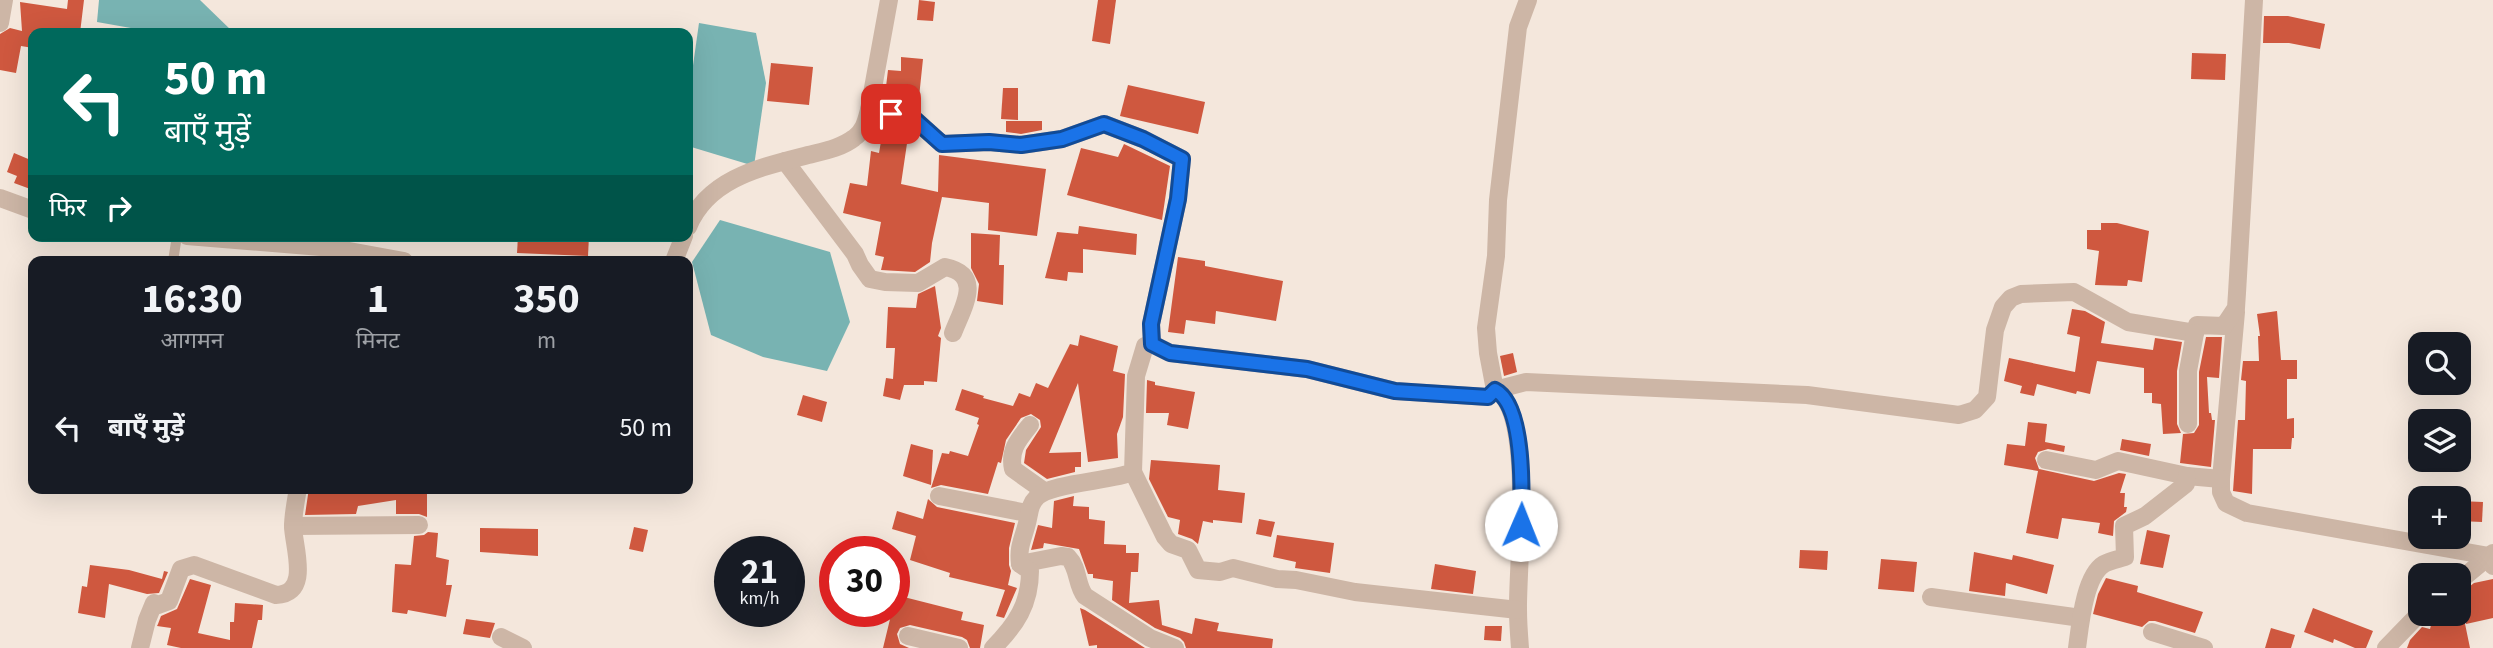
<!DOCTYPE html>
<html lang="hi">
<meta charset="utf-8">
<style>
:root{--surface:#171b24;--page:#20242c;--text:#f1f3f6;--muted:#9ea1a6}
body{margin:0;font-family:"Source Sans 3","Noto Sans Devanagari",sans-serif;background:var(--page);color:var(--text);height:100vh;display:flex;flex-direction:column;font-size:26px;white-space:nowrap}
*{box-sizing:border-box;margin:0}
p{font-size:23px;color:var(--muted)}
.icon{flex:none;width:38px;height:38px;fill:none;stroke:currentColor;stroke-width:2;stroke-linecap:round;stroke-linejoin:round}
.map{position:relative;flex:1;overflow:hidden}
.sheet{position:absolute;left:28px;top:256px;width:665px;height:238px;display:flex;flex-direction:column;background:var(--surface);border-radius:14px;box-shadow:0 7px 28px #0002}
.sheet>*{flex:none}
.top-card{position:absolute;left:28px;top:28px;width:665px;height:214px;border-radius:14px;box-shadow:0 7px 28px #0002;background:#00695c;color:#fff;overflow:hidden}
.fabs{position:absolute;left:2408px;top:332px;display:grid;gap:14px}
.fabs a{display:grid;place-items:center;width:63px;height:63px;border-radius:14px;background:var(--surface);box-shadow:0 7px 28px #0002;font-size:35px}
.speed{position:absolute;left:714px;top:536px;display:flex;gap:14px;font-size:35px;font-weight:700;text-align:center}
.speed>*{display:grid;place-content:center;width:91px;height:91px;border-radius:50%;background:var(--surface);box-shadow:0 7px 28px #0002;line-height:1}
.speed small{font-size:18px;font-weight:400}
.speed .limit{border:10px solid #d22;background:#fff;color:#111}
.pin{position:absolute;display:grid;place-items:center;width:60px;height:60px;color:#fff;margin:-30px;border-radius:14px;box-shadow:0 4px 10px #0006}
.me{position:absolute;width:77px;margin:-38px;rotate:1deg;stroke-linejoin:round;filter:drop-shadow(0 0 5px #0008)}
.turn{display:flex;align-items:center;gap:24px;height:147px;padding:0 21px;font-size:32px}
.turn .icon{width:91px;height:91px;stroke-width:2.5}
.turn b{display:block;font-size:49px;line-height:60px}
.then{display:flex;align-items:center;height:66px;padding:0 21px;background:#0003;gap:14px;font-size:26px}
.eta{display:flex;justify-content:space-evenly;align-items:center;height:119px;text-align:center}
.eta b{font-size:42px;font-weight:700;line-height:49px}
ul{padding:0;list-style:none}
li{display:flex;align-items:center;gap:21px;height:105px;padding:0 21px}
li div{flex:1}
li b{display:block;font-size:26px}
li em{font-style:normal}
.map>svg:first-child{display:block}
</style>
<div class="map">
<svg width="2493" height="648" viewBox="0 0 2493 648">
<rect width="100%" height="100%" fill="#f4e7dc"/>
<g fill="#78b3b2">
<polygon points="99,0 200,0 234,33 159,33 97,22"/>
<polygon points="699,23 756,33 766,83 754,166 688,146 688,101"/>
<polygon points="720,220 830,252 850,322 827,371 763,357 711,335 692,262"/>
</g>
<g fill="#cf583f">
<polygon points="68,0 84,0 80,33 30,33 33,34 33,48 21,46 16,73 0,70 0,34 10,28 22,31 20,2 67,9"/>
<polygon points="919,0 935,2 933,21 917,20"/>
<polygon points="1098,0 1116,0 1110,44 1092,41"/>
<polygon points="2264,16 2288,16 2325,24 2320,49 2289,43 2263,43"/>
<polygon points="2192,53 2226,54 2225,80 2191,79"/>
<polygon points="901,57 923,59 918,107 889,102 890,96 885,95 888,70 901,71"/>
<polygon points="771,63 813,67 809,105 767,101"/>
<polygon points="1128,85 1205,102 1198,134 1120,116"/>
<polygon points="1003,88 1018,88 1018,120 1001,119"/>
<polygon points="1006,121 1042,121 1042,130 1021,134 1006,132"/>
<polygon points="884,124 909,130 901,184 938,192 939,155 1046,169 1037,236 988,230 989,203 942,197 932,243 930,262 915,272 881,270 884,257 875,255 881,222 843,213 850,183 867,186 871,151 879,153"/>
<polygon points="1124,144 1170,166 1162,220 1067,195 1081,148 1118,157"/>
<polygon points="14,153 33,161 33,190 14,183 17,176 7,172"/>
<polygon points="2101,223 2117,223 2149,231 2142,282 2128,280 2127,286 2095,285 2099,251 2087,249 2087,230 2101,230"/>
<polygon points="1079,226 1137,234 1136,255 1083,249 1083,273 1068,272 1067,281 1045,278 1057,232 1078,234"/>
<polygon points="971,233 1000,235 999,265 1004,265 1003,305 977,301 979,284 971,268"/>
<polygon points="518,236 589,236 588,256 517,253"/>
<polygon points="1178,257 1205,261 1205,266 1283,281 1276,321 1216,311 1215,324 1186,320 1184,334 1168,332"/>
<polygon points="935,286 941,328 938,336 941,338 937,382 924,381 924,385 904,385 900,400 883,396 886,378 893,379 895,348 886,348 888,307 916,308 918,294"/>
<polygon points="2072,309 2085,311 2105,322 2101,343 2153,350 2155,338 2182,342 2177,371 2177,424 2181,433 2163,434 2161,404 2152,403 2152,393 2144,393 2144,368 2097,361 2090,394 2077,391 2076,394 2037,384 2034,396 2020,393 2022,386 2004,381 2009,358 2075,372 2080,337 2067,334"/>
<polygon points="2277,311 2281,360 2297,360 2297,379 2287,379 2287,419 2294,418 2294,438 2292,438 2291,449 2253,449 2252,494 2233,491 2238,420 2245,420 2246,381 2241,380 2243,361 2259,361 2258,336 2260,336 2257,314"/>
<polygon points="1080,335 1118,346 1113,371 1125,374 1123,417 1117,434 1118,458 1088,462 1078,383 1049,453 1081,452 1081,467 1075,467 1075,472 1047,479 1024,463 1026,450 1041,427 1040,420 1031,414 1021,418 1006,440 1001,463 998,462 988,494 941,485 931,488 942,453 949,454 950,451 968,456 979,425 977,424 979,418 955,410 962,389 984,396 983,398 1013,406 1019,393 1030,397 1036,383 1048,388 1070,344 1078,346"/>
<polygon points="2206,337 2222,337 2219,378 2207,377 2209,413 2211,413 2212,420 2215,420 2211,467 2180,463 2183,434 2194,433 2199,425 2199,372"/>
<polygon points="1513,353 1517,372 1504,376 1500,356"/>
<polygon points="1147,380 1155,382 1155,385 1195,392 1188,429 1167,425 1169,413 1146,413"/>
<polygon points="803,395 827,402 822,422 797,415"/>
<polygon points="2028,422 2047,424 2045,442 2065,446 2064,452 2048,449 2038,452 2035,458 2039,469 2094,481 2119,473 2126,474 2120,493 2125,493 2124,507 2127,507 2126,512 2114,521 2113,536 2098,533 2100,523 2062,518 2058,539 2026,533 2038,471 2004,465 2007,444 2025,446"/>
<polygon points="2122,439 2151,444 2149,456 2120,450"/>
<polygon points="911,444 933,450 931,485 903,476"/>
<polygon points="1151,460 1220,465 1218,490 1245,493 1242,523 1213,520 1213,523 1203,521 1198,544 1192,539 1178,534 1180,520 1168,517 1149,479"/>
<polygon points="309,488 427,488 427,517 419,514 396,514 396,500 358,506 356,514 305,515"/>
<polygon points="1074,496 1073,506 1089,507 1089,519 1105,521 1104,544 1126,545 1126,553 1139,553 1138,572 1131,572 1129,603 1159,600 1162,625 1192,634 1195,618 1219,623 1217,631 1273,639 1272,648 1186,648 1184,642 1180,638 1155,628 1112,600 1113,581 1093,578 1093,574 1088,574 1079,549 1044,543 1043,548 1031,550 1038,525 1052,528 1054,501"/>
<polygon points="928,499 937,507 1015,523 1009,548 1009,565 1011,571 1008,585 1017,588 1004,618 996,616 1005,590 949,577 950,573 910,560 916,536 892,529 897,511 923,519"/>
<polygon points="2459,501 2483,502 2482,522 2459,521"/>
<polygon points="1259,519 1275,522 1271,537 1256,534"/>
<polygon points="634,527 648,530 643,552 629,549"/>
<polygon points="480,528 538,529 538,556 480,552"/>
<polygon points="2147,530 2170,535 2163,568 2140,564"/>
<polygon points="428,532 438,533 436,557 449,560 446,585 452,585 446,617 408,610 407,614 392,612 395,564 411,565 414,536 424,535"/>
<polygon points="1277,535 1334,543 1330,573 1295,568 1296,562 1273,557"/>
<polygon points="1800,550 1828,551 1827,570 1799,568"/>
<polygon points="1974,552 2012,560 2013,555 2054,565 2047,594 2006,583 2005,596 1969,591"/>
<polygon points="1881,559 1917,562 1914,592 1878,589"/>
<polygon points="1435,564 1476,571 1473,594 1431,589"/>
<polygon points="90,565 129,570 162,579 164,571 168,572 159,593 147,594 109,584 105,618 78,613 82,586 87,587"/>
<polygon points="2106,578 2138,586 2137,592 2203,612 2195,633 2155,621 2149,621 2142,627 2093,614 2098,594"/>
<polygon points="190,579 211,585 198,633 230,640 230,622 234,622 235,603 263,605 262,620 258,620 252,648 181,648 167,645 171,628 157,626 158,624 161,616 177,609"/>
<polygon points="2493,579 2493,618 2466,624 2460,596 2466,595 2465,590 2474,583"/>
<polygon points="896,595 963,612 961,620 984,625 980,648 970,648 967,640 962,637 910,625 900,628 897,634 900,644 909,648 883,648 892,611 894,611"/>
<polygon points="1080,608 1085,610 1145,648 1097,648 1097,645 1089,646"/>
<polygon points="2313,608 2373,631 2366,648 2355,648 2334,639 2333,643 2304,632"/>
<polygon points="2434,614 2463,614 2470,648 2407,648 2410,640 2422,627 2430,629"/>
<polygon points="466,619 495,623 490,638 463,634"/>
<polygon points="1485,626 1502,626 1501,641 1484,640"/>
<polygon points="2271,628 2295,635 2291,648 2265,648"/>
</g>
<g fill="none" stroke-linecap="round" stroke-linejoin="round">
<polyline stroke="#cdb6a6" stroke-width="10" points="173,261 177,236"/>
<g stroke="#cdb6a6" stroke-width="18">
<polyline points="889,0 869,110 913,118 942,144 989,142 1021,145 1062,139 1104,124 1143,139 1182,159 1178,199 1151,324 1152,344 1170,353 1307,369 1395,391 1488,397 1495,390 1488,353 1486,328 1496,256 1498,200 1518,27 1528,0"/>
<polyline points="0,23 4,0"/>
<path d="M785 161 855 254 860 265 870 279 885 282 918 283 945 267C984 275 963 307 953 333"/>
<polyline points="0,198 33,210"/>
<path d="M688 227C708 178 762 167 808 155 824 151 841 148 854 138 864 131 866 121 869 110"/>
<polyline points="187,236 333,248 404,261"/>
<polyline points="674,261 684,236"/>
<polyline points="2236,312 2221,479 2221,492 2226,503 2247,513 2489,556 2493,566"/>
<polyline points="1495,390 1526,382 1807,395 1959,415 1975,410 1987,397 1995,330 2003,307 2011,298 2021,294 2074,292 2128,322 2195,333 2197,325 2224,326 2236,308 2237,293 2254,0"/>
<path d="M1495 390C1535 410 1517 568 1518 610 1518 623 1519 635 1520 648"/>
<polyline points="2188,424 2188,371 2195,333"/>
<path d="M1030 425C1018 440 1009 450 1013 469L1044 491"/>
<polyline points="2046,460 2096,470 2118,461 2187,476 2221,479"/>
<polyline points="1133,472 1165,537 1171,544 1188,550 1198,570 1220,572 1233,568 1277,579 1296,580 1355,592 1518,610"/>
<polyline points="939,496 1027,513"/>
<polyline points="293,526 419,525"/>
<path d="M1020 564 1061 556 1068 557C1079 568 1076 585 1085 596L1150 638 1175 648"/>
<polyline points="2459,581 2493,553"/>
<polyline points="1931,597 2081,618"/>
<polyline points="2152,632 2204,648"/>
<polyline points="908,636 959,648"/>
<polyline points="501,637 523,648"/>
<path d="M140 648 147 620 154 603 158 605 169 601 181 569 194 565 276 595C311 594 294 548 293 527 293 514 296 501 298 488"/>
<path d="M993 648C1016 625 1030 604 1030 571L1020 564C1018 548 1022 541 1026 527 1030 515 1028 506 1037 497 1050 483 1112 481 1133 472L1136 376 1145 346 1152 344"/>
<path d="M2077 648C2080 627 2084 576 2104 564 2110 561 2119 559 2125 557L2124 526 2145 516 2186 484 2187 476"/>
<polyline points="2386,648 2420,613"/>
</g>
</g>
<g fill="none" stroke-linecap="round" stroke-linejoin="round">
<g stroke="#114b97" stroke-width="18">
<path id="route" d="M891 114 913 118 942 144 989 142 1021 145 1062 139 1104 124 1143 139 1182 159 1178 199 1151 324 1152 344 1170 353 1307 369 1395 391 1488 397 1495 390C1525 405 1522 495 1521 525"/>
</g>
<use href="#route" stroke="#1a73e8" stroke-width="12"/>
</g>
</svg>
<div class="fabs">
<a><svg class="icon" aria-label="search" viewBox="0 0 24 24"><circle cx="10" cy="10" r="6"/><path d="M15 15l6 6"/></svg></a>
<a><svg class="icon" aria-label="layers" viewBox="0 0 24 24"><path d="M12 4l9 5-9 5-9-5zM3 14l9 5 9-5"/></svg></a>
<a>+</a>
<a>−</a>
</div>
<div class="speed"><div>21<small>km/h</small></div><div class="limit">30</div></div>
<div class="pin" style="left:891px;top:114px;background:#d93025"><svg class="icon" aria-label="arrive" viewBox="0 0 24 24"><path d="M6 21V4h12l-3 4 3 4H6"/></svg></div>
<svg class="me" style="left:1521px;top:525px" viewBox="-20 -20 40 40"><circle r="19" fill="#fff"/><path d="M0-13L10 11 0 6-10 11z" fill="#1a73e8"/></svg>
<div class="top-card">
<div class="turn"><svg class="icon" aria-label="left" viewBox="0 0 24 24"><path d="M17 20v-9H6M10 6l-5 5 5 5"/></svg><div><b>50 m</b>बाएँ मुड़ें</div></div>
<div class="then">फिर<svg class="icon" aria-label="right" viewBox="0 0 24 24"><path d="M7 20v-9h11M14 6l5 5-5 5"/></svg></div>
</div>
<section class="sheet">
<div class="eta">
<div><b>16:30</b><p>आगमन</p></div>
<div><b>1</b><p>मिनट</p></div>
<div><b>350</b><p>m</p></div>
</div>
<ul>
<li><svg class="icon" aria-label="left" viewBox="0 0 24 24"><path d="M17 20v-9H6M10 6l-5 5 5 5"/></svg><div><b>बाएँ मुड़ें</b></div><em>50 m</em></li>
</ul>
</section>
</div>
